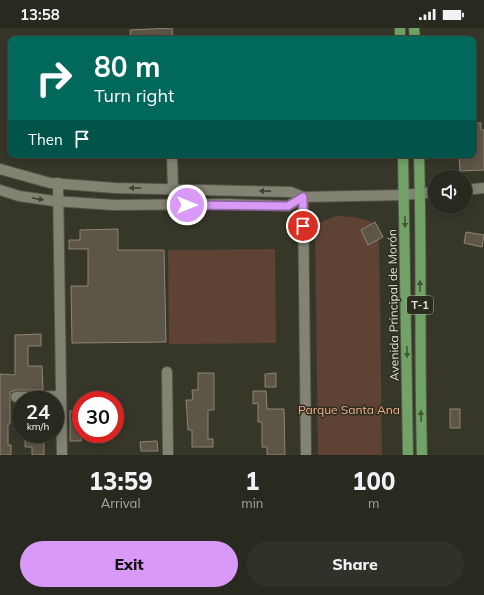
<!DOCTYPE html>
<meta charset="utf-8">
<style>
:root{--surface:#28291f;--page:#303128;--text:#f1f3f6;--muted:#a5a6a4;--line:#44453d;--accent:#d99af7}
body{margin:0;font-family:Mulish,sans-serif;background:var(--page);color:var(--text);height:100vh;display:flex;flex-direction:column;font-size:15px;white-space:nowrap}
*{box-sizing:border-box;margin:0}
p{font-size:13px;color:var(--muted)}
.icon{flex:none;width:22px;height:22px;fill:none;stroke:currentColor;stroke-width:2;stroke-linecap:round;stroke-linejoin:round}
.map{position:relative;height:427px;overflow:hidden}
.panel{display:flex;flex-direction:column;background:var(--surface);flex:1}
.panel>*{flex:none}
.hud{position:absolute;left:8px;top:8px;width:468px;height:122px;border-radius:8px;box-shadow:0 2px 10px #0003,0 0 0 1px var(--line);background:#00695c;color:#fff;overflow:hidden}
.buttons{position:absolute;left:428px;top:142px;display:grid;gap:8px}
.buttons a{display:grid;place-items:center;width:44px;height:44px;border-radius:50%;background:var(--surface);box-shadow:0 2px 10px #0003,0 0 0 1px var(--line);font-size:20px}
.speed{position:absolute;left:12px;top:363px;display:flex;gap:8px;font-size:20px;font-weight:700;text-align:center}
.speed>*{display:grid;place-content:center;width:52px;height:52px;border-radius:50%;background:var(--surface);box-shadow:0 2px 10px #0003,0 0 0 1px var(--line);line-height:1}
.speed small{font-size:10px;font-weight:400}
.speed .limit{border:6px solid #d22;background:#fff;color:#111}
.pin{position:absolute;display:grid;place-items:center;width:34px;height:34px;color:#fff;margin:-17px;border:2px solid #fff;border-radius:50%;box-shadow:0 1px 4px #0007}
.me{position:absolute;width:44px;margin:-22px;rotate:90deg;stroke-linejoin:round;filter:drop-shadow(0 0 3px #0008)}
.turn{display:flex;align-items:center;gap:14px;height:84px;padding:0 20px;font-size:18px}
.turn .icon{width:52px;height:52px;stroke-width:2.5}
.turn b{display:block;font-size:28px;line-height:34px}
.then{display:flex;align-items:center;height:38px;padding:0 20px;background:#0003;gap:8px;font-size:15px}
.eta{display:flex;justify-content:space-evenly;align-items:center;height:68px;text-align:center}
.eta b{font-size:24px;font-weight:800;line-height:28px}
.cta{display:flex;gap:8px;margin-top:auto;padding:8px 20px}
.cta a{flex:1;height:46px;border-radius:24px;background:var(--accent);color:#111;font-size:16px;font-weight:800;line-height:46px;text-align:center}
.cta a+a{background:var(--page);color:var(--text)}
.status{display:flex;justify-content:space-between;align-items:center;height:28px;padding:0 20px;background:var(--surface);direction:ltr}
.status svg{height:11px;fill:currentColor}
.map>svg:first-child{display:block}
</style>
<div class="status"><b>13:58</b><svg viewBox="0 0 49 12"><path d="M0 12V9h3v3zM5 12V6h3v6zM10 12V3h3v9zM15 12V0h3v12zM26 1h20v11H26zM47 4h2v5h-2z"/></svg></div>
<div class="map">
<svg width="484" height="427" viewBox="0 0 484 427">
<rect width="100%" height="100%" fill="#363729"/>
<g fill="#5e4334">
<polygon points="336,188 354,189 370,193 379,208 382,427 318,427 315,197"/>
<polygon points="275,221 276,315 169,316 168,222"/>
</g>
<g fill="#5d5547" stroke="#8e8576">
<polygon points="172,0 173,11 131,11 130,2"/>
<polygon points="473,95 481,95 481,102 484,102 484,142 460,143 459,127 473,127"/>
<polygon points="375,194 383,209 368,217 361,202"/>
<polygon points="118,201 118,222 164,222 166,314 72,315 71,258 88,258 88,221 69,221 69,212 80,212 80,202"/>
<polygon points="466,204 484,207 482,219 464,215"/>
<polygon points="41,306 41,318 28,318 28,338 42,338 43,362 16,362 10,364 10,396 8,396 8,417 11,417 11,427 0,427 0,346 15,347 15,307"/>
<polygon points="198,345 214,345 214,382 208,382 208,411 213,411 213,419 192,419 192,402 188,402 186,372 193,372 192,362 198,362"/>
<polygon points="276,345 276,359 265,359 265,346"/>
<polygon points="253,363 266,363 267,381 284,381 285,427 267,427 267,419 262,419 262,394 258,394 258,375 253,376"/>
<rect x="450" y="381" width="10" height="19"/>
<rect x="70" y="383" width="11" height="30"/>
<polygon points="25,406 44,406 44,427 32,427 32,419 25,419"/>
<polygon points="157,413 158,423 141,423 140,414"/>
</g>
<g fill="none" stroke-linecap="round" stroke-linejoin="round">
<g stroke="#545549" stroke-width="12">
<g id="minor">
<polyline points="172,127 173,161"/>
<polyline points="0,141 50,155 115,160 291,164 303,169 404,167 435,164"/>
<polyline points="58,155 62,427"/>
<polyline points="0,162 19,168 54,173 114,177 230,176 288,178 303,169"/>
<polyline points="465,162 484,160"/>
<polyline points="303,169 306,427"/>
<polyline points="167,344 168,427"/>
<polyline points="16,369 61,368"/>
</g>
</g>
<g stroke="#545549" stroke-width="12">
<g id="major">
<polyline points="400,0 400,11"/>
<polyline points="414,0 415,11"/>
<polyline points="403,127 408,427"/>
<path d="M419 127C422 227 419 327 422 427"/>
</g>
</g>
<use href="#minor" stroke="#828373" stroke-width="10"/>
<use href="#major" stroke="#71a367" stroke-width="10"/>
</g>
<defs><path id="oneway-solid" d="M-6-.8H1V-3.2L6.5 0L1 3.2V.8H-6Z"/></defs>
<g fill="#424234">
<use href="#oneway-solid" transform="translate(135 160) rotate(-179)"/>
<use href="#oneway-solid" transform="translate(265 163) rotate(-179)"/>
<use href="#oneway-solid" transform="translate(38 171) rotate(9)"/>
</g>
<g fill="#445638">
<use href="#oneway-solid" transform="translate(405 194) rotate(89)"/>
<use href="#oneway-solid" transform="translate(420 258) rotate(-90)"/>
<use href="#oneway-solid" transform="translate(407 324) rotate(89)"/>
<use href="#oneway-solid" transform="translate(421 388) rotate(-92)"/>
</g>
<g fill="none" stroke-linecap="round" stroke-linejoin="round">
<g stroke="#8d64a1" stroke-width="10">
<polyline id="route" points="187,177 288,178 303,169 303,198"/>
</g>
<use href="#route" stroke="#d99af7" stroke-width="7"/>
</g>
<g text-anchor="middle" dominant-baseline="central" stroke-width="3" stroke-linejoin="round" paint-order="stroke">
<rect fill="#2c2d1f" stroke="#aaaba0" stroke-width="1" x="407" y="268" width="26" height="18" rx="3"/>
<g font-size="11" font-weight="bold" fill="#e0e1d8">
<text x="420" y="277">T-1</text>
</g>
<g font-size="12" fill="#e0e1d8" stroke="#2c2d1f">
<text transform="translate(393 277) rotate(-91)">Avenida Principal de Morón</text>
</g>
<g font-size="12" fill="#f5b08b" stroke="#2c2d1f">
<text x="349" y="381">Parque Santa Ana</text>
</g>
</g>
</svg>
<div class="buttons">
<a><svg class="icon" aria-label="sound" viewBox="0 0 24 24"><path d="M4 9h4l5-4v14l-5-4H4zM17 9q2 3 0 6"/></svg></a>
</div>
<div class="speed"><div>24<small>km/h</small></div><div class="limit">30</div></div>
<div class="pin" style="left:303px;top:198px;background:#d93025"><svg class="icon" aria-label="arrive" viewBox="0 0 24 24"><path d="M6 21V4h12l-3 4 3 4H6"/></svg></div>
<svg class="me" style="left:187px;top:177px" viewBox="-20 -20 40 40"><circle r="17" fill="#d99af7" stroke="#fff" stroke-width="3"/><path d="M0-11L8 9 0 5-8 9z" fill="#fff"/></svg>
<div class="hud">
<div class="turn"><svg class="icon" aria-label="right" viewBox="0 0 24 24"><path d="M7 20v-9h11M14 6l5 5-5 5"/></svg><div><b>80 m</b>Turn right</div></div>
<div class="then">Then<svg class="icon" aria-label="arrive" viewBox="0 0 24 24"><path d="M6 21V4h12l-3 4 3 4H6"/></svg></div>
</div>
</div>
<section class="panel">
<div class="eta">
<div><b>13:59</b><p>Arrival</p></div>
<div><b>1</b><p>min</p></div>
<div><b>100</b><p>m</p></div>
</div>
<div class="cta"><a>Exit</a><a>Share</a></div>
</section>
